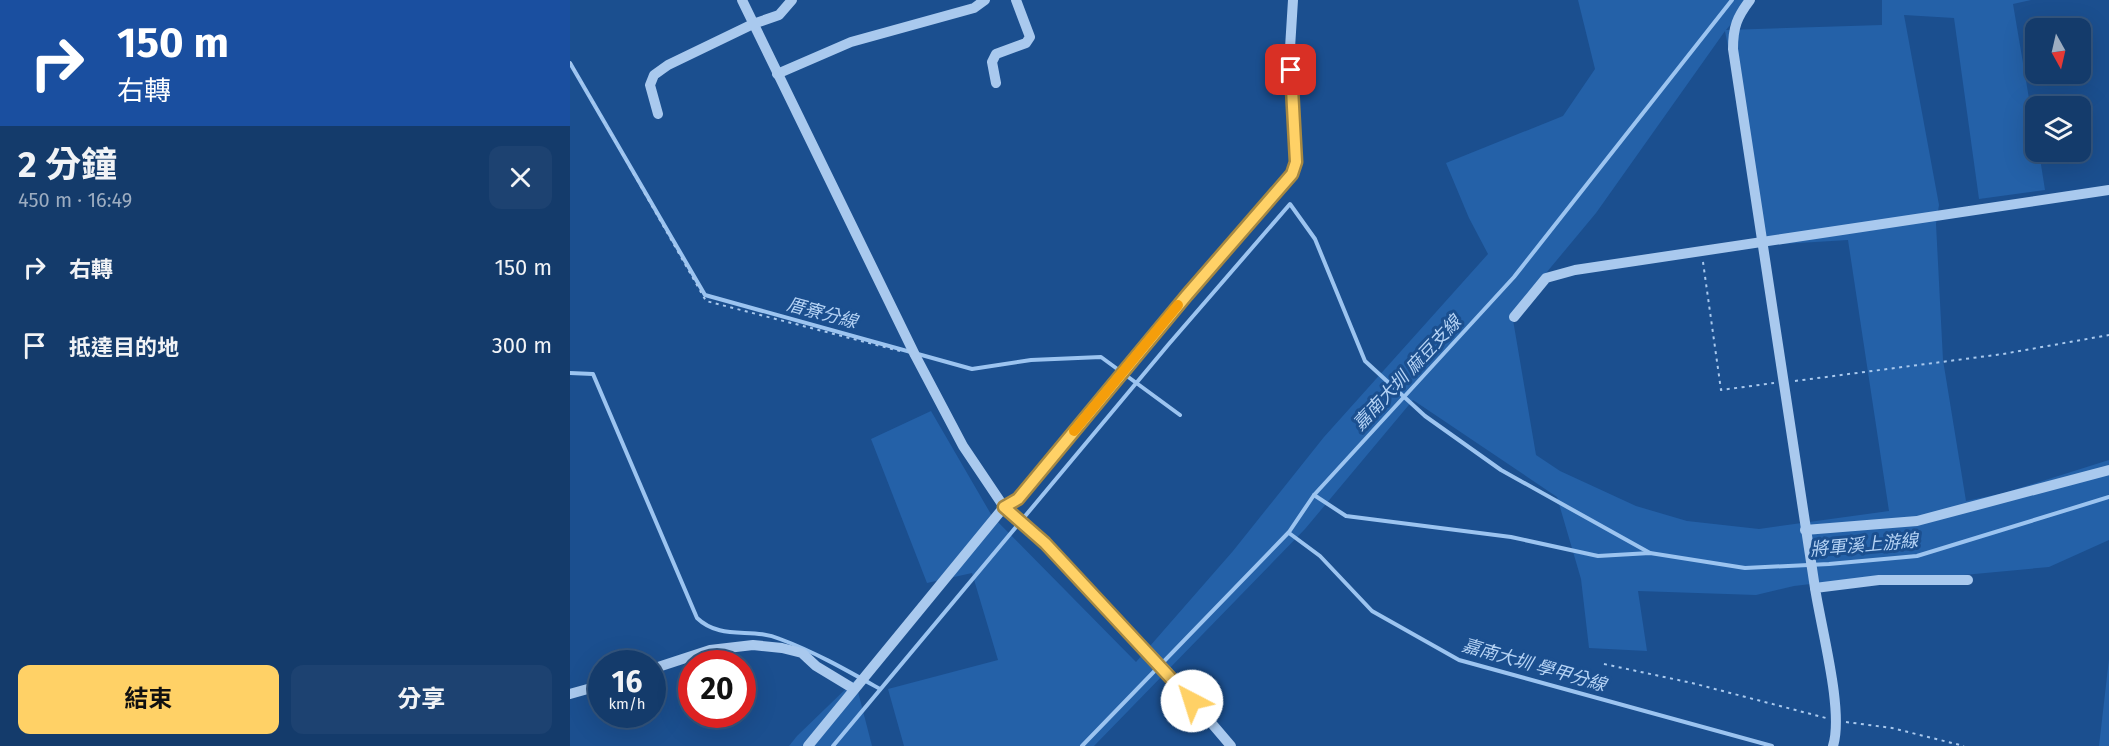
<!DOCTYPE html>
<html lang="zh-TW">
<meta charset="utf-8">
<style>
:root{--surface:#143b6b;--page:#1d4271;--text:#f1f3f6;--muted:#9dadc1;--line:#33557e;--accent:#ffd166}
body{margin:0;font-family:"Fira Sans","Noto Sans TC",sans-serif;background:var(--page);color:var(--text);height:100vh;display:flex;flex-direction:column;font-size:22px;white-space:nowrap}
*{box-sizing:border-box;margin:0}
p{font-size:20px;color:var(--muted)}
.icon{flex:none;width:33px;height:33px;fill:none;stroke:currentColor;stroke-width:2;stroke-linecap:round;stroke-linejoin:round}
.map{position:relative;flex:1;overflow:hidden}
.drawer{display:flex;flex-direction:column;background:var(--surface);width:570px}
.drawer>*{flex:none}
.top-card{background:#1a4fa0;color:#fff;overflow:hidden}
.needle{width:39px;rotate:172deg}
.tools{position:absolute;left:1455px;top:18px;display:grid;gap:12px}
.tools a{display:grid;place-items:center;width:66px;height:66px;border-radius:12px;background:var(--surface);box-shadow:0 6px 24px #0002,0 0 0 2px var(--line);font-size:30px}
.speed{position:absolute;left:18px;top:650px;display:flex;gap:12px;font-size:30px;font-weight:700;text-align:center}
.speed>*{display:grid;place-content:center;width:78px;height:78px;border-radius:50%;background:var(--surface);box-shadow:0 6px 24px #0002,0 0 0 2px var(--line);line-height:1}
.speed small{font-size:15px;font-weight:400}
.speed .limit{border:9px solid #d22;background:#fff;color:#111}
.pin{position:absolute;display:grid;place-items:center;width:51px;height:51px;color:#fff;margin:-26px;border-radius:12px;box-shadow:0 3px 9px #0006}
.me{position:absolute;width:66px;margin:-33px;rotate:320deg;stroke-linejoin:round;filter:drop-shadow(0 0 4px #0008)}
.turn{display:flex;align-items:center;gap:21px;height:126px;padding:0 18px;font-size:27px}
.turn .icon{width:78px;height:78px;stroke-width:2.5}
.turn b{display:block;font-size:42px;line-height:51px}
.round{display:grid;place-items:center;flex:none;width:63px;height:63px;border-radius:12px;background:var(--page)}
.head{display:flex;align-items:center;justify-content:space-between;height:102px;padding:0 18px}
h1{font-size:36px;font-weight:700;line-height:45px}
.cta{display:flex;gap:12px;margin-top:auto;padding:12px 18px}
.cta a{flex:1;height:69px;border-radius:12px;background:var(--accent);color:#111;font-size:24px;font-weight:700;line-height:69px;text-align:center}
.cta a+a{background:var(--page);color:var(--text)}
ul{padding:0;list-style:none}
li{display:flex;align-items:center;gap:18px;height:78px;padding:0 18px}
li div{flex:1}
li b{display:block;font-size:22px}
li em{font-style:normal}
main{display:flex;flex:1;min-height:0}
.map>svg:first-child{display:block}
</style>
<main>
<section class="drawer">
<div class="top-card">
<div class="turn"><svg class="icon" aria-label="right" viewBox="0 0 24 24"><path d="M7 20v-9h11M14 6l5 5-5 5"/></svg><div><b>150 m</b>右轉</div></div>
</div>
<div class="head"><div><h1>2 分鐘</h1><p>450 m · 16:49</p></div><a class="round"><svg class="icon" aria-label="close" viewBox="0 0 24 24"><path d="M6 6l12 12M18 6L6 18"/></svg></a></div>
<ul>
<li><svg class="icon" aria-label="right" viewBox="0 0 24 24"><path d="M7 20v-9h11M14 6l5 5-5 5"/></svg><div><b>右轉</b></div><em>150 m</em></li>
<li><svg class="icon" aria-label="arrive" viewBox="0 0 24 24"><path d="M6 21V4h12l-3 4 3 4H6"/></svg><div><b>抵達目的地</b></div><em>300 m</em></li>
</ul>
<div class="cta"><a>結束</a><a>分享</a></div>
</section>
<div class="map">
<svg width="1539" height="746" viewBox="0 0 1539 746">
<rect width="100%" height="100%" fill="#1b4f8f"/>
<g fill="#2461a8" fill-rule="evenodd">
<path d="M1008 0H1181L1156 30 1312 25V0H1461L1443 4 1465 134 1466 152H1469L1475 190 1409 199 1384 18 1334 15 1369 205 1366 224 1373 360 1396 501 1434 493 1539 460V540L1479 567 1372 577 1317 575 1224 586 1186 595 1068 591 1077 651 1019 648 1011 579 987 497 843 400 735 529 524 746H334L318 689 428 660 402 573 357 583 301 439 361 411 422 516 566 662 663 551 754 437 918 254 899 218 876 163 993 116 1025 69ZM1155 31 1197 245 1278 240 1319 511 1189 529 1117 521 1066 506 990 471 966 455 942 314 1026 213Z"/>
<polygon points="1539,659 1539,746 1529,746"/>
<polygon points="285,680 302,746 219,746 227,736"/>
</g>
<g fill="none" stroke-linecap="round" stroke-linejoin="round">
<g stroke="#9cc4f0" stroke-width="4">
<polyline points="0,63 135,295 402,369 461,360 531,357 610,415"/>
<path d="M0 373 23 374 127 618C151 641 182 627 210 639 245 652 278 671 310 689"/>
<polyline points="744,495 776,516 941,537 1028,556 1080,553 1175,568 1259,564 1347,556 1539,497"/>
<polyline points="719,533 750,556 802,611 889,660 1202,746"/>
<polyline points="263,746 598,345 720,204 745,239 795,361 855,416 931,470 1080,553"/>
<polyline points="512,746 719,532 744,495 944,277 1162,0"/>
</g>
<g stroke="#a9c9ee" stroke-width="2" stroke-dasharray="3 4.5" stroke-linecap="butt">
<polyline points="0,62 136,301 330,351"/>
<polyline points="1133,262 1151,390 1204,383"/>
<polyline points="1225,381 1433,354 1539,335"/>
<polyline points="1034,664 1122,683 1256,718"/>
<polyline points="1276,722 1322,728 1394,746"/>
</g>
<g stroke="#a9c9ee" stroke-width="10">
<polyline points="172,0 345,355 393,446 434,507 475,543 597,671 661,746"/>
<path d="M1180 0C1167 17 1163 27 1163 49L1245 588"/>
<polyline points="207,74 281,42 404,8 415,0"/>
<polyline points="426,83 422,62 426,54 456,43 460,37 446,0"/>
<polyline points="88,114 80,85 84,75 98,65 183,24 209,15 222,0"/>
<polyline points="944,317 976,278 1005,270 1539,190"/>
<polyline points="1235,530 1347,521 1539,470"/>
<polyline points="82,669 140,650 183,645 212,648 232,653 246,666 284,689"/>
<polyline points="0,694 32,685"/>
<polyline points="238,746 434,507 448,499 617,295 722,174 726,162 720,48 723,0"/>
<path d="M1263 746C1274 711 1251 628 1245 588L1309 580H1398"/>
</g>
</g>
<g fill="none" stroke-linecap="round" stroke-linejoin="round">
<g stroke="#a68842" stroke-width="15">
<polyline id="route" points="622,701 475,543 434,507 448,499 617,295 722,174 726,162 721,70"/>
</g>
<use href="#route" stroke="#ffd166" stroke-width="10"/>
<polyline stroke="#f59e0b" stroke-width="10" points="504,431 608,305"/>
</g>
<g text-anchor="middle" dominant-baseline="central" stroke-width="6" stroke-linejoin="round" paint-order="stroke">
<g font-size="18" font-style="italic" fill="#b5d3f5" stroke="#1b4f8f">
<text transform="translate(252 313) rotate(15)">厝寮分線</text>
<text transform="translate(837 373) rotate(-47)">嘉南大圳 麻豆支線</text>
<text transform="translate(1294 545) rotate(-5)">將軍溪上游線</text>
<text transform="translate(964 665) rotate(16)">嘉南大圳 學甲分線</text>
</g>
</g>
</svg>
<div class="tools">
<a><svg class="needle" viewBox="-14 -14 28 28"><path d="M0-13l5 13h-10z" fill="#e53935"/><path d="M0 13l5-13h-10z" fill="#9dadc1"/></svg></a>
<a><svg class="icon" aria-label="layers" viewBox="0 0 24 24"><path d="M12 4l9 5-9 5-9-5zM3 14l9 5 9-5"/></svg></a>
</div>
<div class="speed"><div>16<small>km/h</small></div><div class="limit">20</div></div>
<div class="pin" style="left:721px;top:70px;background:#d93025"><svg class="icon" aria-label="arrive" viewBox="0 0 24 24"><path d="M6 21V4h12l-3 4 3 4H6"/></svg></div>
<svg class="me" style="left:622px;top:701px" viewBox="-20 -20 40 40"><circle r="19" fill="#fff"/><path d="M0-13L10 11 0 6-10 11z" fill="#ffd166"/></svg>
</div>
</main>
